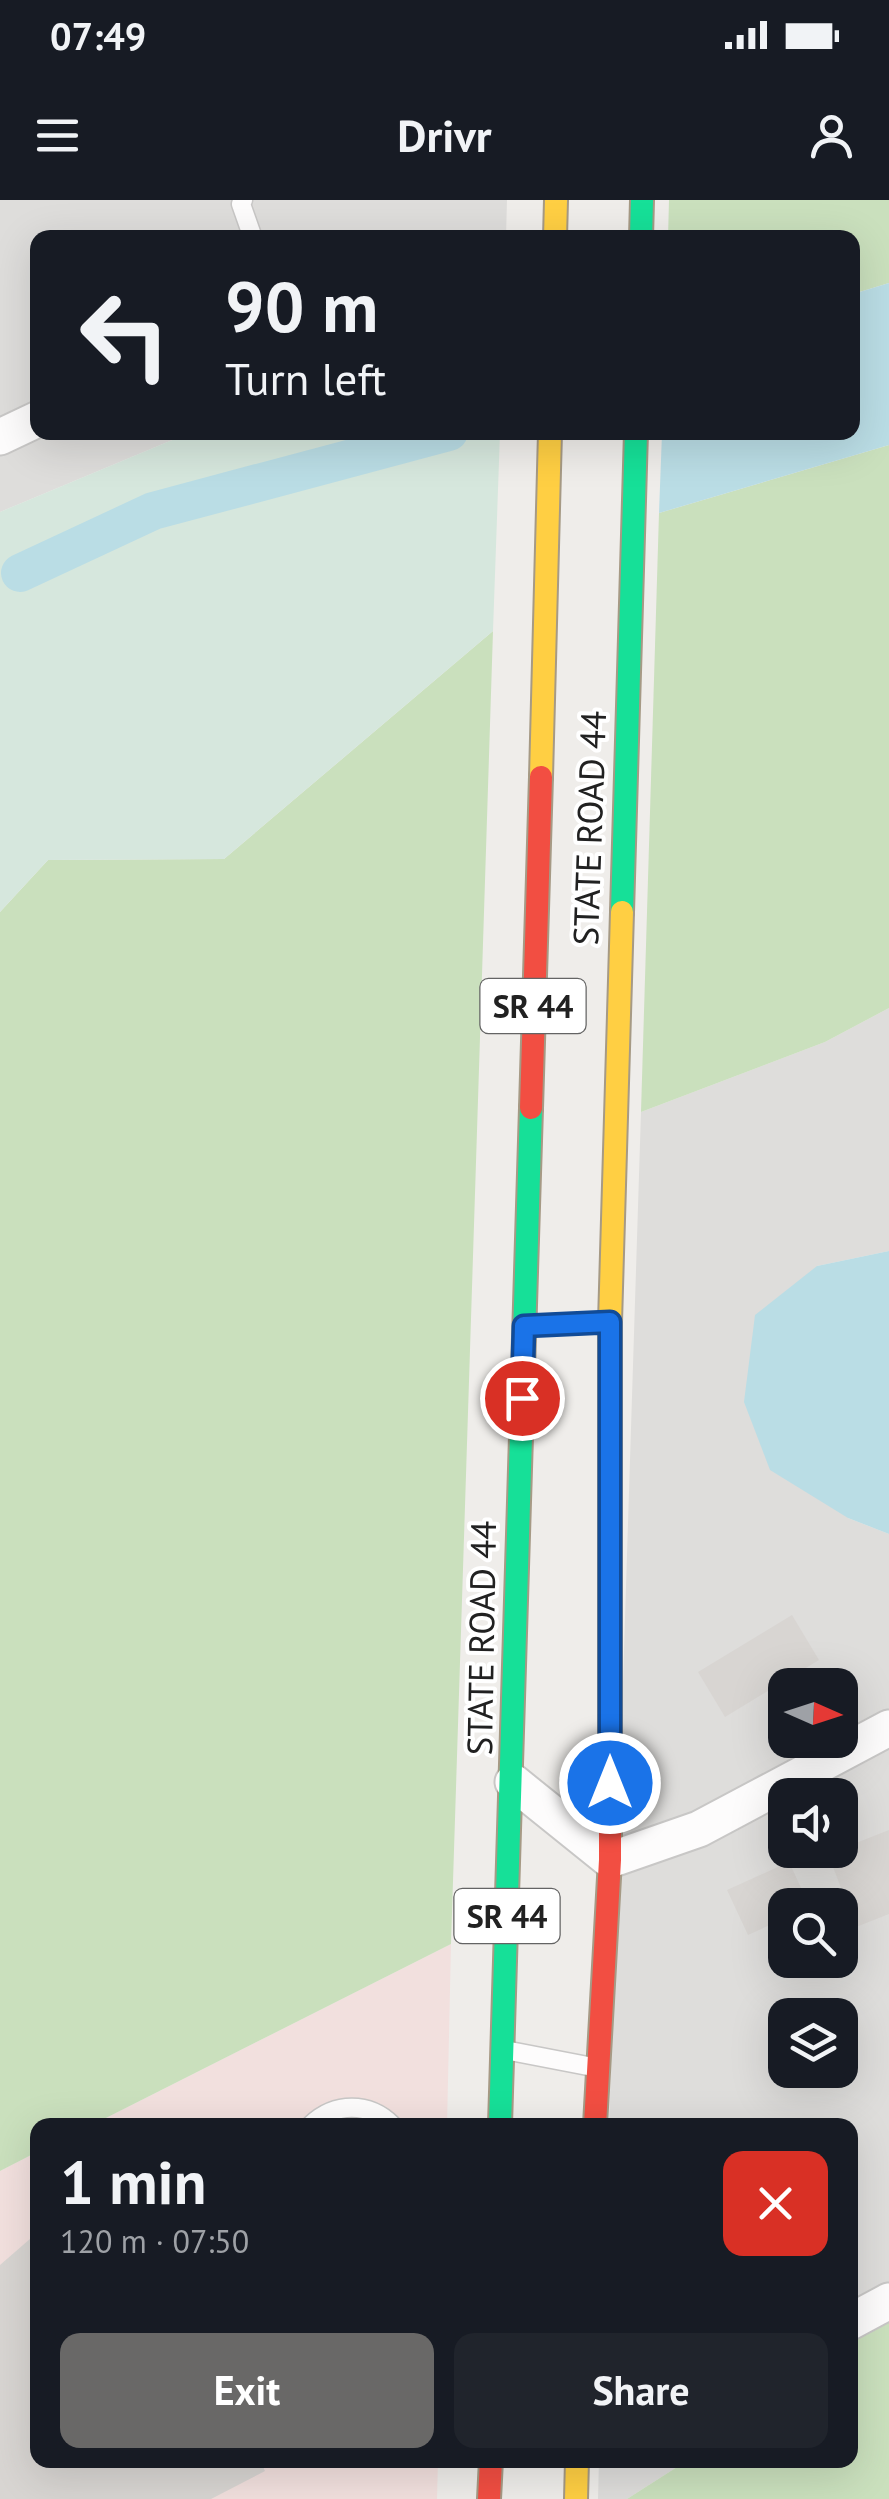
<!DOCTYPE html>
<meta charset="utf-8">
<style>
:root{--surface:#171b24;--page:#20242c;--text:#f1f3f6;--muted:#9ea1a6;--accent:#696867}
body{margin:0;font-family:"PT Sans",sans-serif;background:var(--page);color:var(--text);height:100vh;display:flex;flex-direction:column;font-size:38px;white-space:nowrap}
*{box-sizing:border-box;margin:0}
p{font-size:32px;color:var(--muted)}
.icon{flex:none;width:55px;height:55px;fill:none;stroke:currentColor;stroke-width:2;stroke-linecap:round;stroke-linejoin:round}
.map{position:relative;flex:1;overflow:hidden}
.sheet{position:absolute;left:30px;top:1918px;width:828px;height:350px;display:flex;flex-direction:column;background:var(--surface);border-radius:20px;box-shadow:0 10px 40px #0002}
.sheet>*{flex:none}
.guide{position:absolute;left:30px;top:30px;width:830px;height:210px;border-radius:20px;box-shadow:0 10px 40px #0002;background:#171b24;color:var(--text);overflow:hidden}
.needle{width:65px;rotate:93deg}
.fabs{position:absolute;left:768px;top:1468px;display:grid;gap:20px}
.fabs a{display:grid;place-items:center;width:90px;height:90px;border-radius:20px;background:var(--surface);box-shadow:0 10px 40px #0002;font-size:50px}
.pin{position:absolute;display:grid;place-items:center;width:85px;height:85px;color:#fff;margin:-42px;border:5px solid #fff;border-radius:50%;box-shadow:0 2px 10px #0007}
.me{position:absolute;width:110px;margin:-55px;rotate:0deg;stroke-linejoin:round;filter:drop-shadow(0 0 8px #0008)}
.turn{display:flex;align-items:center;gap:35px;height:210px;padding:0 30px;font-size:45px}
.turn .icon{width:130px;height:130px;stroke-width:2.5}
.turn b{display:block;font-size:70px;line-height:85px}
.round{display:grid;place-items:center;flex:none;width:105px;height:105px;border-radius:20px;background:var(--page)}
.overview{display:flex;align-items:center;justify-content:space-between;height:170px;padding:0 30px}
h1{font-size:60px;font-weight:600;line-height:75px}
.cta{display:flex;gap:20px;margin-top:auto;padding:20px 30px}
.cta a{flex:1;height:115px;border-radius:20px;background:var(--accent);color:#fff;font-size:40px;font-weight:600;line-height:115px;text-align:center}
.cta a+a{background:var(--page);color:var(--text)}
.status{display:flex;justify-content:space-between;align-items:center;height:70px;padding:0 50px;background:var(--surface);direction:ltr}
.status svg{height:28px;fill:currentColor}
header{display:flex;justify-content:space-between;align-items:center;height:130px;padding:0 30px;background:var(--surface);font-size:45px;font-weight:600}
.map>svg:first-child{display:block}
</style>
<div class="status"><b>07:49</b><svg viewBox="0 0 49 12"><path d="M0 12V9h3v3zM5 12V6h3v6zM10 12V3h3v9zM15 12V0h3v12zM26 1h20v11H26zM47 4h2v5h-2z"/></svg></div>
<header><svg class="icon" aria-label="menu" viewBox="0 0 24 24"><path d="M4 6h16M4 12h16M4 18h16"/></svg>Drivr<svg class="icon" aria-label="person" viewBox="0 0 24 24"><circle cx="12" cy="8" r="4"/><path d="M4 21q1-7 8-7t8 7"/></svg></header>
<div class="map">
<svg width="889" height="2299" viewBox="0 0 889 2299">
<rect width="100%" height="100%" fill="#efedea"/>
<g fill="#dedddb" fill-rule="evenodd">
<polygon points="0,0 507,0 506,37 38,38 38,232 189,233 0,312"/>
<path d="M889 808V1051L817 1066 848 1318 889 1334V2098L850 2130V1925H609L641 912 825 842ZM785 1485H840V1540H785ZM785 1595H840V1650H785ZM785 1705H840V1760H785ZM785 1815H840V1870H785Z"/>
<polygon points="599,2260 688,2260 627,2299 598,2299"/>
</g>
<g fill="#f2e0de">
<polygon points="451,1744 447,1925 92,1925"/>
<polygon points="37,1952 38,2260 438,2260 437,2299 0,2299 0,1971"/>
</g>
<g fill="#cae0bd">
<polygon points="669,0 889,0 889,83 853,94 852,38 668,38"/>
<polygon points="889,245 889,808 825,842 641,912 659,313"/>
<polygon points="493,431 451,1744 92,1925 38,1925 37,1952 0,1971 0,712 48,660 224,659"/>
<polygon points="889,2098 889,2299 627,2299 688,2260 850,2260 850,2130"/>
</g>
<polygon fill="#d6e7dd" points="189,233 500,233 493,431 224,659 48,660 0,712 0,312"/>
<g fill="#badde5">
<polygon points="889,83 889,245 659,313 662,233 852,232 853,94"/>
<polygon points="889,1051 889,1334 848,1318 770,1270 744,1202 755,1115 817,1066"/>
</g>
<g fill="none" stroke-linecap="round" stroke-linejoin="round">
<polyline stroke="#badde5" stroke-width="38" points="20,373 153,311 449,232"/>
</g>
<g fill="#d8d5d2">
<polygon points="792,1415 819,1460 725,1517 698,1472"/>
<polygon points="889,1630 889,1714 856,1727 828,1654"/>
<polygon points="789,1662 809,1705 785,1705 785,1718 748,1735 727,1690"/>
<polygon points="38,2032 38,2260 260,2260 265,2271 211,2299 0,2299 0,2065"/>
</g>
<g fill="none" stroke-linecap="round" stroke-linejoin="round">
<g stroke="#c8c7c6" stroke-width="21">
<g id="lane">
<polyline points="243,0 241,4 253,38"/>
<polyline points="510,1851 593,1867"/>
<path d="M311 1925C335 1902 369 1902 392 1925"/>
</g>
</g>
<g stroke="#c8c7c6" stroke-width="39">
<g id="street">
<polyline points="0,237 38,219"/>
<polyline points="513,1582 610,1660 699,1629 889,1528"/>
<polyline points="850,2122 889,2101"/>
</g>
</g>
<g stroke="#a69a85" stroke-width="26">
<g id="fast">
<polyline points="641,38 642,0"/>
<polyline points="622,712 636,232"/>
<polyline points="500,1925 531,908"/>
</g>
</g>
<g stroke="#a69a85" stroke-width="26">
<g id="slow">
<polyline points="555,38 556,0"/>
<polyline points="541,577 550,232"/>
<polyline points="610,1240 610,1122 622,712"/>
<polyline points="576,2299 577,2260"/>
</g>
</g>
<g stroke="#a69a85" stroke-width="26">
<g id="jam">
<polyline points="531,908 541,577"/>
<polyline points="595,1925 610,1660 610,1240"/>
<polyline points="489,2299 491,2260"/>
</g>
</g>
<use href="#lane" stroke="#fdfcfc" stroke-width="18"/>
<use href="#street" stroke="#fdfcfc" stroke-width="35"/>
<use href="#fast" stroke="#16e098" stroke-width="22"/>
<use href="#slow" stroke="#ffcf43" stroke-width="22"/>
<use href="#jam" stroke="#f24e42" stroke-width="22"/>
</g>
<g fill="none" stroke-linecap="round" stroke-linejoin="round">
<g stroke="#114b97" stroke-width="25">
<polyline id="route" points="522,1198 524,1126 610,1122 610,1583"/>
</g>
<use href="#route" stroke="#1a73e8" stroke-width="18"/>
</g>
<g text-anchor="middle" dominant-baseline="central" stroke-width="8" stroke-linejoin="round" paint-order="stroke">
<g fill="#fff" stroke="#646464" stroke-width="2.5">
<rect x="480.5" y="779" width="105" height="54" rx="8"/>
<rect x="454.5" y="1689" width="105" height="54" rx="8"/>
</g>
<g font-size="32" font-weight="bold" fill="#212121">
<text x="533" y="806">SR 44</text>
<text x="507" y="1716">SR 44</text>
</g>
<g font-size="35" fill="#212121" stroke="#fff">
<text transform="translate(589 628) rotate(-88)">STATE ROAD 44</text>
<text transform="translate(481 1438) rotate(-89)">STATE ROAD 44</text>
</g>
</g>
</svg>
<div class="fabs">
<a><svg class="needle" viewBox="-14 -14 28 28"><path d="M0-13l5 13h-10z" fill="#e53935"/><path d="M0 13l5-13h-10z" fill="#9ea1a6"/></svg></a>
<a><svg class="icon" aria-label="sound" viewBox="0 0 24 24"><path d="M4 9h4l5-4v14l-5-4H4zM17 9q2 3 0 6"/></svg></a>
<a><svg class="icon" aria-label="search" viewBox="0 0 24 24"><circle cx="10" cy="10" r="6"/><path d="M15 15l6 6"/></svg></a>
<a><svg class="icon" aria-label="layers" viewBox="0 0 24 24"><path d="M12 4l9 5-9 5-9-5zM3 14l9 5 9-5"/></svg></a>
</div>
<div class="pin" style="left:522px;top:1198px;background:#d93025"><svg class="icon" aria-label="arrive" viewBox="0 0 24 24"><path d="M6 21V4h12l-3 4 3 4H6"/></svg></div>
<svg class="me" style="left:610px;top:1583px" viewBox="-20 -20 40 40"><circle r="17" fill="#1a73e8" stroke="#fff" stroke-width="3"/><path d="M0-11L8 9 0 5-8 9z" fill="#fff"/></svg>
<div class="guide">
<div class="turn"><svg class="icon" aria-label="left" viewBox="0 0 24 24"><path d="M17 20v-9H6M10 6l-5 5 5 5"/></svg><div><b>90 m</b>Turn left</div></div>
</div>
<section class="sheet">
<div class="overview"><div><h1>1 min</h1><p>120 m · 07:50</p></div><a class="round" style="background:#d93025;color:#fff"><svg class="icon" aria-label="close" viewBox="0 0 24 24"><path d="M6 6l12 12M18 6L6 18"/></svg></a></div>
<div class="cta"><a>Exit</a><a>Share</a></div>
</section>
</div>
